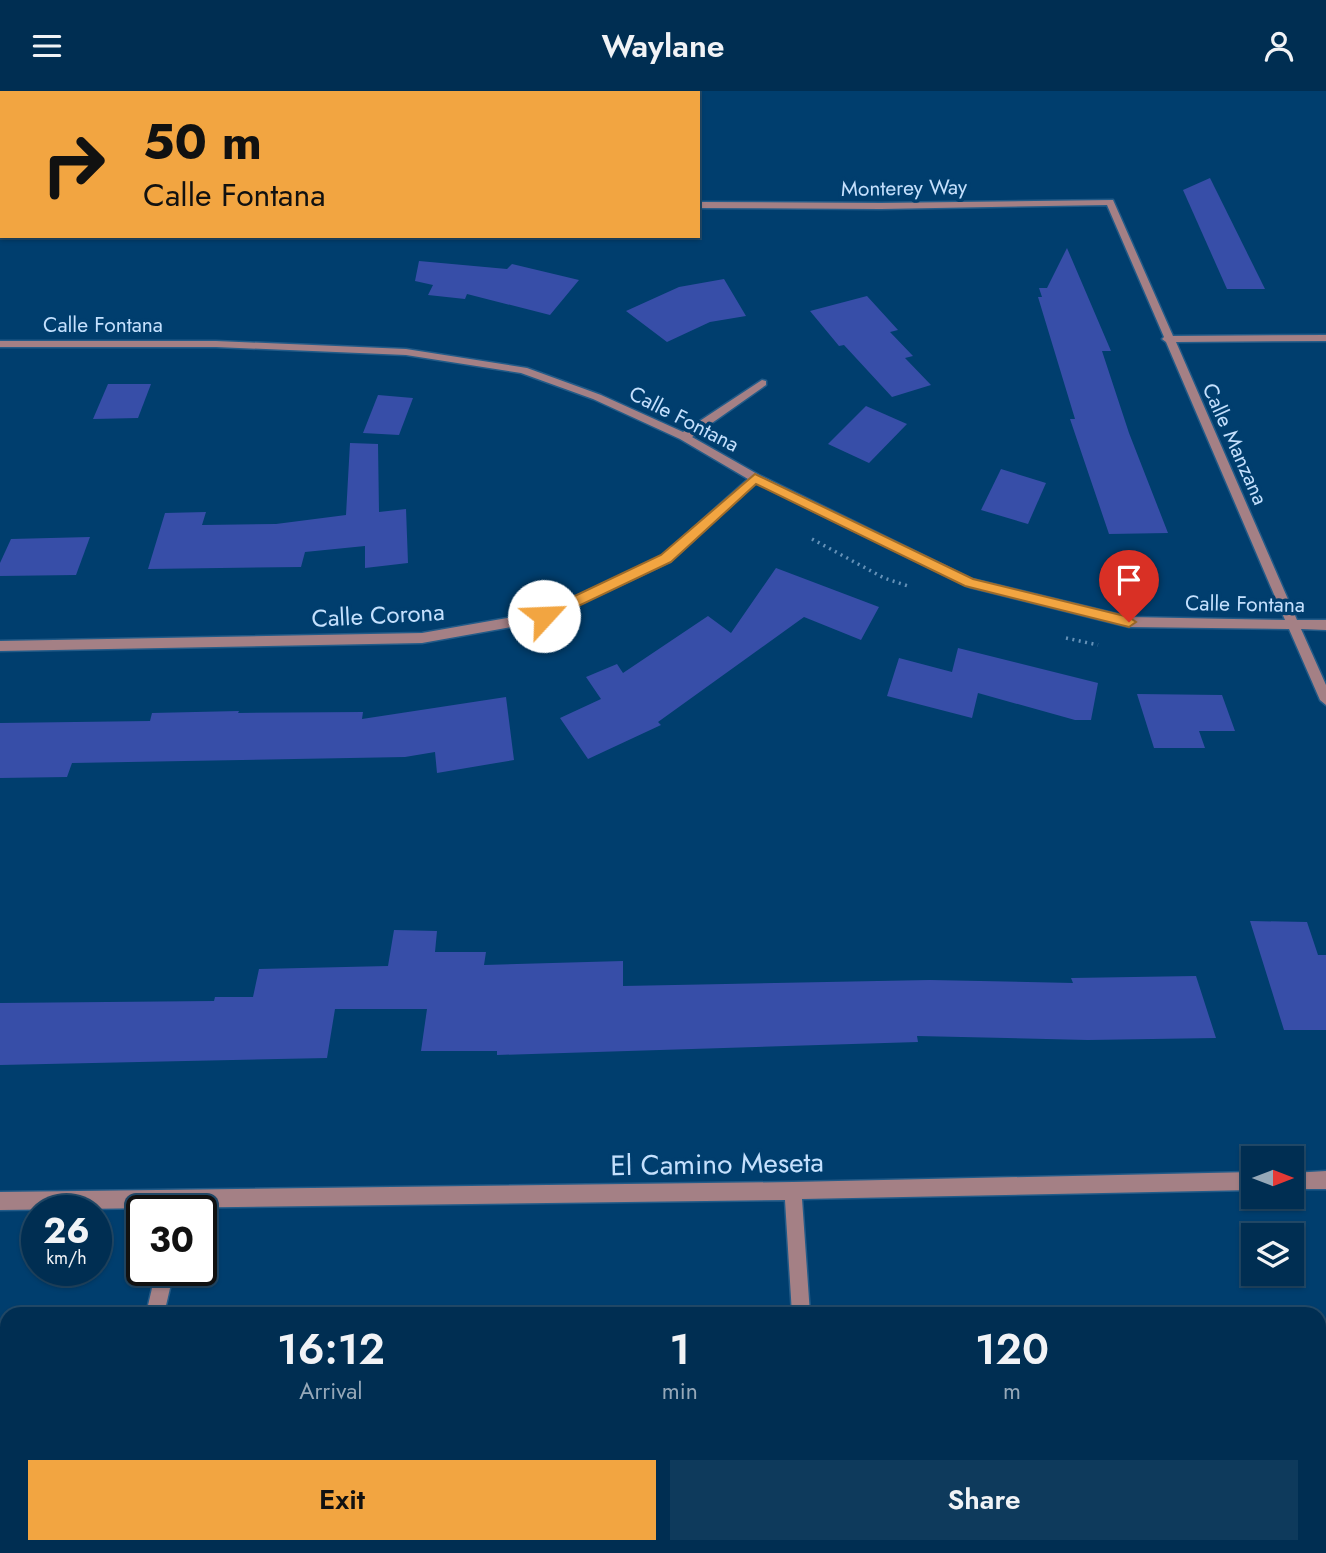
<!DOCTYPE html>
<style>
:root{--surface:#002e52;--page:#0e3a5c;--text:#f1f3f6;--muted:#95a8b8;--line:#224a69;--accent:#f2a541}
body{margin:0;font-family:Jost,sans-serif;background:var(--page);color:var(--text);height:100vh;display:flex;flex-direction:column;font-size:26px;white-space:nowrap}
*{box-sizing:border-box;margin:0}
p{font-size:23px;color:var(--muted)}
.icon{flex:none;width:38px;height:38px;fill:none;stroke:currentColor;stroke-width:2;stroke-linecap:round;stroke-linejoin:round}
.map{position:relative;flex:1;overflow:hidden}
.panel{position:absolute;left:0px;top:1216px;width:1326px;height:247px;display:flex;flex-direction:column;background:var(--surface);border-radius:21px 21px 0 0;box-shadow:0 2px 5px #0004,0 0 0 2px var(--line)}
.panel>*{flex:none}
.top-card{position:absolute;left:0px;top:0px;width:700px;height:147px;box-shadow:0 2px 5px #0004,0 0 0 2px var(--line);background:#f2a541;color:#111;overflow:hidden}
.needle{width:46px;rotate:90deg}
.tools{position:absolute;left:1241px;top:1055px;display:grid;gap:14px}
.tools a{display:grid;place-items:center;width:63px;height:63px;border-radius:0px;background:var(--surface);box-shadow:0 2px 5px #0004,0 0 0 2px var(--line);font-size:35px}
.speed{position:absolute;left:21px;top:1104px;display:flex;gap:14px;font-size:35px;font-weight:700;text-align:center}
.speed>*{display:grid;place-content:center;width:91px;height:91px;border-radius:50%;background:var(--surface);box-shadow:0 2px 5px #0004,0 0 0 2px var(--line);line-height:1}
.speed small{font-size:18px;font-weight:400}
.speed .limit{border:4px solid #111;border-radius:10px;background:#fff;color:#111}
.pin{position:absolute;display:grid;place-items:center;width:60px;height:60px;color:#fff;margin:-72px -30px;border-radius:50% 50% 50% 0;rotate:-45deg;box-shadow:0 0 7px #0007}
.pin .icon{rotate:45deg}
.me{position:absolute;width:77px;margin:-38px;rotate:65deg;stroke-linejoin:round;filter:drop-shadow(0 0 5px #0008)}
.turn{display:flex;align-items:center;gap:24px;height:147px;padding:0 28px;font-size:32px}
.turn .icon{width:91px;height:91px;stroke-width:2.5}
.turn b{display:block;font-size:49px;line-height:60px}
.eta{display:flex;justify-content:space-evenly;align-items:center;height:119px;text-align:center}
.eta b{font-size:42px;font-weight:600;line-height:49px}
.button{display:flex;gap:14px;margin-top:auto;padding:14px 28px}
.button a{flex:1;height:80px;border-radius:0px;background:var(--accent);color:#111;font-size:28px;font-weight:600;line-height:80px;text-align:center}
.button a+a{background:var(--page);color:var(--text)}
header{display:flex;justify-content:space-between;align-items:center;height:91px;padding:0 28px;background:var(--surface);font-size:32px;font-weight:600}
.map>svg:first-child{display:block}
</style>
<header><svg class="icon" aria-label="menu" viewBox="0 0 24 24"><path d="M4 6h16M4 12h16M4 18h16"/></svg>Waylane<svg class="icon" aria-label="person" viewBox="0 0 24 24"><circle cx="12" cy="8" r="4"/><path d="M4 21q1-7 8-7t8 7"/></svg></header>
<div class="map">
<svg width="1326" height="1462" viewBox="0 0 1326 1462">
<rect width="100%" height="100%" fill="#003e6e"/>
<g fill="#374ea8">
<polygon points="1210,87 1265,198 1227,198 1183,99"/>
<polygon points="1067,157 1111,260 1102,260 1129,342 1168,442 1109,443 1070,328 1075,328 1038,206 1042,206 1039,197 1047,197"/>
<polygon points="419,170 507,178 512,173 579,189 550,224 467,203 465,208 428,204 433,194 415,190"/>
<polygon points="724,188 746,225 710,231 667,251 626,220 679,196"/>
<polygon points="867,205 898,239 890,241 913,265 905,267 931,294 892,306 844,254 839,255 810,220"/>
<polygon points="108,293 151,293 138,327 93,328"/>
<polygon points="378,304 413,307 399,344 363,342"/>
<polygon points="866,315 907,333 869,372 828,353"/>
<polygon points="350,352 378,353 379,421 406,418 408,472 365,477 365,455 305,461 301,476 148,478 165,422 206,421 202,434 276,433 346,424"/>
<polygon points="1001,378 1046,392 1028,433 981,419"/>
<polygon points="90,446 76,484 0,485 0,472 11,448"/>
<polygon points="776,477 879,516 861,549 804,526 658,631 661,634 588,668 560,627 601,608 586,586 617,573 623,582 708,525 731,542"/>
<polygon points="958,557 1098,592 1091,629 1075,629 978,602 972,627 887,605 899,567 952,581"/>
<polygon points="1137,603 1222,604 1235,640 1199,640 1205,657 1154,657"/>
<polygon points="506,606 514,669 437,682 435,661 405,666 72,672 67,686 0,687 0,632 150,630 152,622 239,620 238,622 363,621 362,628"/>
<polygon points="1250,830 1307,831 1318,864 1326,864 1326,939 1284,939"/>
<polygon points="394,839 437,840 435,861 486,861 484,874 623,870 623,895 930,889 1073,892 1071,887 1196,885 1216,947 1088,949 917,945 918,951 497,964 497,960 421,960 427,918 335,918 327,967 0,974 0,912 214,910 215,906 253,906 259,878 388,875"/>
</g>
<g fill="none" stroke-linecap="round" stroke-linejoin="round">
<g stroke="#235b88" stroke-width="3">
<g id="minor">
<rect x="297" y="0" width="8" height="2"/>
<polygon points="1113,109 1173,245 1326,244 1326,250 1176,251 1297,529 1326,529 1326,539 1301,538 1326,594 1326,614 1320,609 1289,538 1129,536 969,496 756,392 670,471 544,530 422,552 0,560 0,550 422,542 542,521 662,465 748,388 680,348 593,308 521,282 406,264 216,256 0,256 0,250 216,250 406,258 527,277 601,304 683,341 762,289 766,290 766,294 692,346 759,384 972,488 1129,526 1285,529 1166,251 1162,248 1164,246 1107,114 881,118 698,117 698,111 881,112"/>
<polygon points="1326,1080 1326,1098 1292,1098 1292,1082"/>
<polygon points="1253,1081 1253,1099 802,1108 810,1223 792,1223 785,1109 0,1119 0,1101 793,1091"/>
<polygon points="156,1180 174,1180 164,1223 146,1223"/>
<polygon points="74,1456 96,1456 94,1462 72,1462"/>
<polygon points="805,1456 825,1456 826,1462 806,1462"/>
</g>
</g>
<g stroke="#6491b7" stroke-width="3.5" stroke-dasharray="2 4.5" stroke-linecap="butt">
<polyline points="812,448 884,487 908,495"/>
<polyline points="1066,547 1098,554"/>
</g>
<use href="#minor" fill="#a48085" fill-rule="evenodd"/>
</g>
<polygon fill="#f2a541" stroke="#9d6b2a" stroke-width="2" points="755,383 973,488 1129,526 1136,531 1129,536 965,495 756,393 671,471 549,529 539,529 539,522 661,464"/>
<g text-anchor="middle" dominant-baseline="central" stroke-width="7" stroke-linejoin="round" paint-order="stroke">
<g font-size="21" fill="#c4e0fd" stroke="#003e6e">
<text transform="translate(904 97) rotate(-1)">Monterey Way</text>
<text x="103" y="234">Calle Fontana</text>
<text transform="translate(684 328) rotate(27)">Calle Fontana</text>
<text transform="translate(1235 353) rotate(66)">Calle Manzana</text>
<text transform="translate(1245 513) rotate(1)">Calle Fontana</text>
</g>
<g font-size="24" fill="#c4e0fd" stroke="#003e6e">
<text transform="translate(378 524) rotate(-3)">Calle Corona</text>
</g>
<g font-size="28" fill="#c4e0fd" stroke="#003e6e">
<text transform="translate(717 1073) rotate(-1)">El Camino Meseta</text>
</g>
</g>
</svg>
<div class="tools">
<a><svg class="needle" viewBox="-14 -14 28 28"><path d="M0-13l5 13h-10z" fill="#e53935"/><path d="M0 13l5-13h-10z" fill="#95a8b8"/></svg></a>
<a><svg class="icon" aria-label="layers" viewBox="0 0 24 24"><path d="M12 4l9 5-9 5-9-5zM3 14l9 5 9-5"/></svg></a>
</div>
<div class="speed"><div>26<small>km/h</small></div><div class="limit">30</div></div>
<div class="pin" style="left:1129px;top:531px;background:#d93025"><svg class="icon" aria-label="arrive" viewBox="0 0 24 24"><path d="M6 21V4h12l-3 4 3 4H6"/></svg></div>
<svg class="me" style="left:544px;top:525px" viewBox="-20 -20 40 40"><circle r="19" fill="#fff"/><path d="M0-13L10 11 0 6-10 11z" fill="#f2a541"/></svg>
<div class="top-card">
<div class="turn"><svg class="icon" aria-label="right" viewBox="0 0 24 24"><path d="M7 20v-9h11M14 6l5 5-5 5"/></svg><div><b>50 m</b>Calle Fontana</div></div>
</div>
<section class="panel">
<div class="eta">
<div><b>16:12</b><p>Arrival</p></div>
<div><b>1</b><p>min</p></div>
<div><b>120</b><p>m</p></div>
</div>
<div class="button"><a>Exit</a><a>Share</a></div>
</section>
</div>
